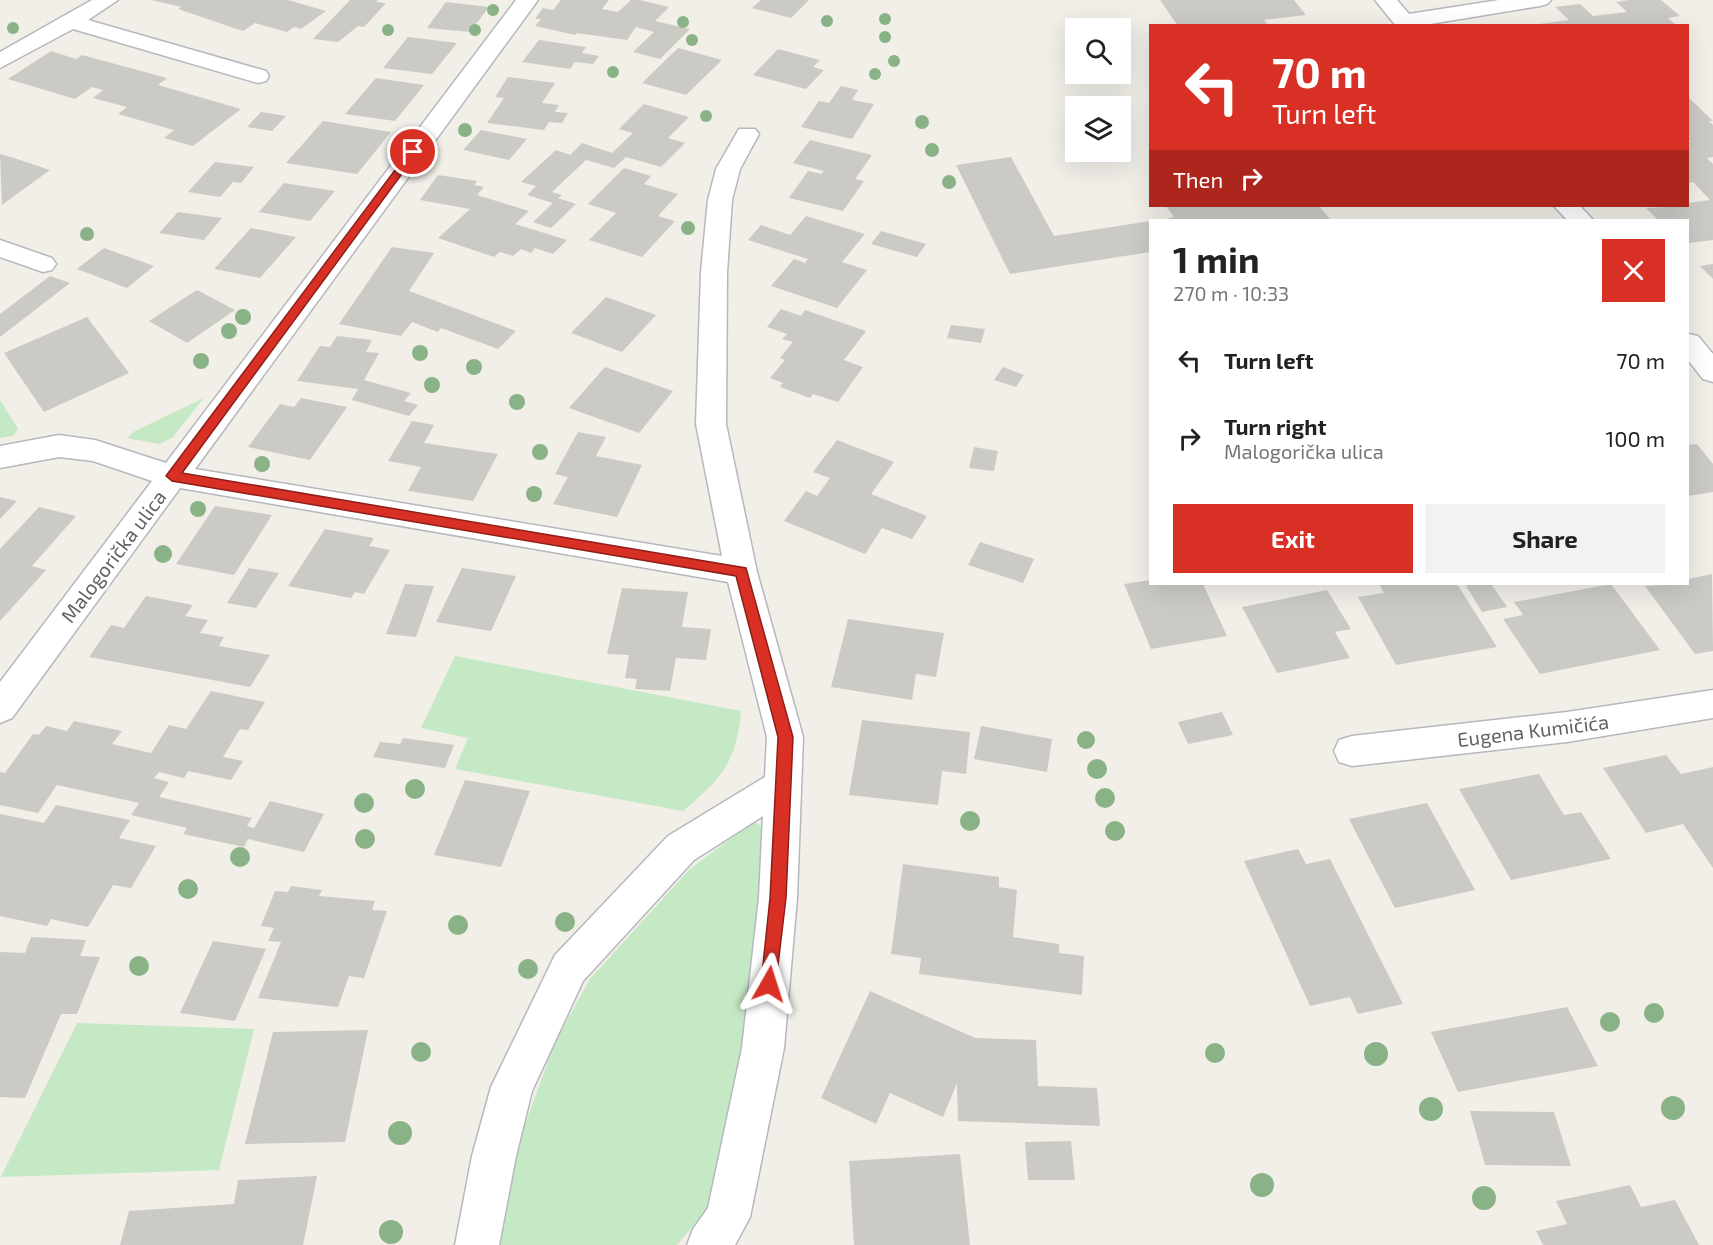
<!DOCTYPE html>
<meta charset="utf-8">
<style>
:root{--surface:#fff;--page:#f2f2f2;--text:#222;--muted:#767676;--accent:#d93025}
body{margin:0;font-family:"Exo 2",sans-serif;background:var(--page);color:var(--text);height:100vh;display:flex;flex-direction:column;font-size:22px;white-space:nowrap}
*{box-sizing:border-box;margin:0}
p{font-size:20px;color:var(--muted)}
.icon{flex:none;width:33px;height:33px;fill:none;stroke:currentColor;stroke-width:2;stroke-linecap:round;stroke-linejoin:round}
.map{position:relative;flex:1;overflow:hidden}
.sheet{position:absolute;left:1149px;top:219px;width:540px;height:366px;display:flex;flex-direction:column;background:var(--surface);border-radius:0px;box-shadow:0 6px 24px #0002}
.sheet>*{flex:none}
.banner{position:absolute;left:1149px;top:24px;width:540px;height:183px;border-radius:0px;box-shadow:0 6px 24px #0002;background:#d93025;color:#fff;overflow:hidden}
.tools{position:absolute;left:1065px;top:18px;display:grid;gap:12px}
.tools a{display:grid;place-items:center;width:66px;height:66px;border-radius:0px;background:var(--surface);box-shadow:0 6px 24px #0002;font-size:30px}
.pin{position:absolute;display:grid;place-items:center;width:51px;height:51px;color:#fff;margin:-26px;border:3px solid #fff;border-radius:50%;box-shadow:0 2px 6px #0007}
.me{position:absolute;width:66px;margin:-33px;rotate:6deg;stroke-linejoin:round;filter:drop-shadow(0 0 4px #0008)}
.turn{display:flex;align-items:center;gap:21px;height:126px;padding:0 24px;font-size:27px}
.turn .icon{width:78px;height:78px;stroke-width:2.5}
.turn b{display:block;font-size:42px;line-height:51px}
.then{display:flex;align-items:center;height:57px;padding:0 24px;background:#0003;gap:12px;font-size:22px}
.round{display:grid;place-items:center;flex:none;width:63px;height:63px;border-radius:0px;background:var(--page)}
.overview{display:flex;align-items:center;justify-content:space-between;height:102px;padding:0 24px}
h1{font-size:36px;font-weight:700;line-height:45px}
.cta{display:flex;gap:12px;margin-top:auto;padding:12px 24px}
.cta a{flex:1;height:69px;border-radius:0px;background:var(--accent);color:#fff;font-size:24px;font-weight:700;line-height:69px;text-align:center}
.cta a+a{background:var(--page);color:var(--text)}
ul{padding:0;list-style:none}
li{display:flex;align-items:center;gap:18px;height:78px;padding:0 24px}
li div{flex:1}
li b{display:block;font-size:22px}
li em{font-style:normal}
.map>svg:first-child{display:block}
</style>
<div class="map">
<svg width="1713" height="1245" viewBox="0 0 1713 1245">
<rect width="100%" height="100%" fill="#f1efe8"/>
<g fill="#c5e8c5">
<polygon points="204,398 172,438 159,444 127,438 135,431"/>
<polygon points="0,400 18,429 13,436 0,438"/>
<path d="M455 656 741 711C737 762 721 779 683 811L455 769 468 738 421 728Z"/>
<polygon points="754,821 769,832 752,979 730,1113 709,1207 677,1245 500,1245 498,1220 524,1127 555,1042 590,979 689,870"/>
<polygon points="77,1023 254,1029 219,1170 1,1177"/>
</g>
<g fill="#cccac5">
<polygon points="151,0 288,0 326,11 301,29 294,27 287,32 255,23 243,31 178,9 182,7"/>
<polygon points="350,0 378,0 376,2 386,3 364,27 358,26 338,42 313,39"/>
<polygon points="561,0 609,0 602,9 618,12 631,0 640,0 669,7 655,21 690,29 660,59 633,52 654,32 636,27 627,40 577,33 575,35 535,26 541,19 535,19 543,8 553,10"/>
<polygon points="761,0 809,0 791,18 752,8"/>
<polygon points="1160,0 1294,0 1306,15 1264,20 1269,26 1178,26"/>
<polygon points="1629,0 1661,0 1680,16 1668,18 1677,26 1539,24 1569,20 1555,7 1580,4 1593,16 1627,12 1616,2"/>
<polygon points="446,2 489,7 470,32 427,28"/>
<polygon points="408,37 457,43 432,74 383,68"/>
<polygon points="539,40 586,47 582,53 599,56 593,64 575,62 570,69 522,62"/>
<polygon points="678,48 722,60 686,95 642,83"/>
<polygon points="778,49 820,60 813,67 824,70 806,89 753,75"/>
<polygon points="51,51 76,59 82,55 167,78 158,85 241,109 193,146 164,138 174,130 118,114 127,107 93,98 103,90 92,87 75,99 8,79"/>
<polygon points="508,77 555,83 542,103 559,105 555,112 568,113 562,123 549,122 544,130 487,123 504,98 495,97"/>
<polygon points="376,78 424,85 395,121 345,114"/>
<polygon points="841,86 858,90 852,100 874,104 852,139 801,127 819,101 829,103"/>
<polygon points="1688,97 1713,121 1709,121 1713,125 1713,157 1707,158 1713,164 1713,240 1688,243 1688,220 1658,220 1646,208 1688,206 1688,203 1710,200 1693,182 1688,183 1688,142 1691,142 1688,139"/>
<polygon points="644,104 689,117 668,138 685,143 661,167 626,157 614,168 586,160 552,192 562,195 558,198 576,204 551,228 533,222 553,203 527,195 536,186 521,182 556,150 570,155 582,143 612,153 633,133 619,129"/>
<polygon points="261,112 286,116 272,131 247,127"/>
<polygon points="323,121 391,132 357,174 286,163"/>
<polygon points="481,130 527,139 509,160 463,150"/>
<polygon points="810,140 872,155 855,179 864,181 843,211 789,198 808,171 821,174 824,171 793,163"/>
<polygon points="0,154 11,157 50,170 2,205"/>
<polygon points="1011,157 1054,236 1150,221 1150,252 1010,274 956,165"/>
<polygon points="215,162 254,167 241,183 233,182 220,197 188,192"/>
<polygon points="624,168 651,176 644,184 678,194 658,216 675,221 642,257 589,240 616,213 588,204"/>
<polygon points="438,175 477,181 474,185 484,187 477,195 529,211 515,224 567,240 553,254 535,248 531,253 521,249 513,256 500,252 494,257 438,238 470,209 420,200"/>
<polygon points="284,183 335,191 310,221 259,212"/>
<polygon points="1166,206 1319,206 1331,220 1162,220 1174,217"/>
<polygon points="178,212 222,218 204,240 159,233"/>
<polygon points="806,216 865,234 842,262 867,270 837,308 771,286 794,259 805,263 808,259 748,240 761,225 790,235"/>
<polygon points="251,228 296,237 260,278 214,269"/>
<polygon points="881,231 926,244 917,257 871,244"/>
<polygon points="392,247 434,253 409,291 516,331 498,349 441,328 438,332 412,322 401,336 339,324"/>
<polygon points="104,248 154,266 127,288 77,269"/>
<polygon points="1713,264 1713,279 1700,266"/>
<polygon points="50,276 70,283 0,337 0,314"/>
<polygon points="197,290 235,310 187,343 149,321"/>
<polygon points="606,297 656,315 622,352 571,333"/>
<polygon points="781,309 801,316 805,310 866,331 844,360 863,367 838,402 813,394 810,398 780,387 783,383 770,378 785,360 780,358 793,342 782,339 787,334 767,327"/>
<polygon points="87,317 129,373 44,412 4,353"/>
<polygon points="951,325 985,329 981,343 947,338"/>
<polygon points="337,336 372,340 366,352 379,353 364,380 411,393 404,401 418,405 409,416 352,400 358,389 297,381 320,346 330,347"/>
<polygon points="605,367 673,391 639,433 569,408"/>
<polygon points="1003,367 1024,375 1016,387 994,380"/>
<polygon points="301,398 347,407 310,460 248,447 280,404 294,407"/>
<polygon points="412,421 434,425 424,443 498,454 473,501 408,491 421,467 388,461"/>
<polygon points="578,432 606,437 596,456 642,465 617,517 553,504 568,477 555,474"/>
<polygon points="837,440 894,462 871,494 927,516 912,539 882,528 865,554 784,521 806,491 817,496 830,478 813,472"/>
<polygon points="1697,444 1713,464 1713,492 1688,496 1688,445"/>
<polygon points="974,447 998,451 994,471 969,468"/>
<polygon points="0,497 17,501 0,519"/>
<polygon points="215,506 272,515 234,575 176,564"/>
<polygon points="39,507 76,516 32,566 46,570 0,621 0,549"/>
<polygon points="325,529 374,538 369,546 390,550 364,594 355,592 351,598 288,586"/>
<polygon points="980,542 1034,559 1023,583 968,565"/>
<polygon points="249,568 279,573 256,608 227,603"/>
<polygon points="462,568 516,576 491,631 436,622"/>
<polygon points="1712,574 1713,651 1695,654 1645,586 1688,584 1688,579"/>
<polygon points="1150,580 1150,584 1203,584 1227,636 1151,649 1124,584"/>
<polygon points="405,584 434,586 416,637 386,634"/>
<polygon points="1379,584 1457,584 1497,647 1396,665 1358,597 1384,593"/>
<polygon points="1470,584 1491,584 1507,607 1482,612 1466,586"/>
<polygon points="1611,584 1660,650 1540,674 1503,619 1523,615 1514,602"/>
<polygon points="622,588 688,592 682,627 711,629 706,660 676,658 670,691 635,689 637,679 625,678 629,655 607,654"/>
<polygon points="1327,590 1351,629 1335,632 1350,658 1277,673 1242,607"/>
<polygon points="146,596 193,605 185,616 208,620 200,633 224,637 219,646 270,655 250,687 89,657 111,625 124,628"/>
<polygon points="848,619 944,633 936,677 916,674 912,700 831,687"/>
<polygon points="211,691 265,702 248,730 240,729 223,757 243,761 231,780 188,771 184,778 159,772 154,778 169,782 159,797 252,818 247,826 254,828 270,801 324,814 304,852 248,839 244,847 183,834 187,828 131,815 139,803 57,785 38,813 0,805 0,772 5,773 33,734 39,735 46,726 67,731 74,721 122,731 112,744 151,753 169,725 186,729"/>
<polygon points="1222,712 1233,735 1188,744 1178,722"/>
<polygon points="862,720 970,732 966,774 942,771 938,805 849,795"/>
<polygon points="981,726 1052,739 1047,772 974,759"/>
<polygon points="403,738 454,745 445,768 373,757 380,742 400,744"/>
<polygon points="1666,755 1681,774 1713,767 1713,868 1683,824 1646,833 1603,768"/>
<polygon points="1539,774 1564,815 1581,812 1611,859 1511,880 1459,789"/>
<polygon points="465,780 530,791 501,867 434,855"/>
<polygon points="1427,803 1475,890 1395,908 1349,819"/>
<polygon points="56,805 130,820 119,838 156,846 131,888 113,885 88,927 51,919 47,926 0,916 0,814 44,823"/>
<polygon points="1298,849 1306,864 1330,859 1403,1004 1358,1014 1350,997 1310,1006 1244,861"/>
<polygon points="903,864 999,877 999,887 1017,890 1013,937 1059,944 1059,953 1084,956 1082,995 919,974 921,958 891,954"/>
<polygon points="291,886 322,890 319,896 375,901 372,910 387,911 364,978 349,976 338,1007 258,998 281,942 268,941 274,928 261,926 275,891 288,892"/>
<polygon points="31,937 86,940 80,956 100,957 77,1014 61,1014 25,1098 0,1097 0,952 25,953"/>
<polygon points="213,941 266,949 235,1021 180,1013"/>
<polygon points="870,991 975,1038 1036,1040 1038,1086 1097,1088 1100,1126 958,1121 957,1083 943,1117 890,1093 876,1124 821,1098"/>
<polygon points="1567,1007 1598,1066 1458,1092 1431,1032"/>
<polygon points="368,1030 345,1142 245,1144 273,1032"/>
<polygon points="1470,1111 1554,1112 1571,1166 1485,1165"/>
<polygon points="1071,1141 1075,1180 1028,1180 1025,1142"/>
<polygon points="960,1154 970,1245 854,1245 849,1161"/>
<polygon points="317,1176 303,1245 120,1245 129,1211 234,1204 238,1180"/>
<polygon points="1630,1185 1641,1207 1675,1200 1699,1245 1543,1245 1536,1231 1567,1224 1556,1201"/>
</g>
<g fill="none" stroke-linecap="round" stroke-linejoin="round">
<g stroke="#b5b8bc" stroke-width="3">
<g id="street">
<polygon points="92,0 118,0 88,20 266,71 269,76 266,81 258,83 73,29 0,68 0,52"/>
<polygon points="516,0 538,0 195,469 722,556 696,424 701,272 708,200 716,169 739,129 755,129 759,134 740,169 732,200 727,272 726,424 757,572 803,737 797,898 784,1048 750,1217 735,1245 687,1245 693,1229 708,1208 742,1048 759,898 763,816 694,860 583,981 532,1091 516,1156 499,1245 455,1245 472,1156 491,1087 555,955 668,836 765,777 767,737 728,582 180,488 12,718 0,723 0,682 152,481 93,461 59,457 0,468 0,446 59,435 95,440 166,463"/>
<polygon points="1375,0 1397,0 1409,14 1499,0 1551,0 1547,4 1540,6 1418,26 1396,26"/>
<polygon points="1554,206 1580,206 1593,220 1567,220"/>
<polygon points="0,240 52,258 56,264 52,270 43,272 0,257"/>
<polygon points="1688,334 1698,336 1713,354 1713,382 1703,379 1688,360"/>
<polygon points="1713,690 1713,718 1567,742 1352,766 1339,762 1334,751 1339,740 1352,736 1567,712"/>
</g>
</g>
<use href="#street" fill="#fff" fill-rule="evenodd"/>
</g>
<g fill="#89b387">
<circle cx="493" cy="10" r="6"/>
<circle cx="885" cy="19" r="6"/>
<circle cx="827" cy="21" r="6"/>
<circle cx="683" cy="22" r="6"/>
<circle cx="13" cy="28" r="6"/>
<circle cx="388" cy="30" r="6"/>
<circle cx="475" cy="30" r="6"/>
<circle cx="885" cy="37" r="6"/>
<circle cx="692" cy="40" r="6"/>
<circle cx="894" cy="61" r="6"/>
<circle cx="613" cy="72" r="6"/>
<circle cx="875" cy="74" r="6"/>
<circle cx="706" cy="116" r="6"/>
<circle cx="922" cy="122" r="7"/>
<circle cx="465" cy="130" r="7"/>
<circle cx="932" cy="150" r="7"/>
<circle cx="949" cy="182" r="7"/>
<circle cx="688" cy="228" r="7"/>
<circle cx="87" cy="234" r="7"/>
<circle cx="243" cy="317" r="8"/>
<circle cx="229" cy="331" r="8"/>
<circle cx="420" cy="353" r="8"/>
<circle cx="201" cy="361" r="8"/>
<circle cx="474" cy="367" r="8"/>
<circle cx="432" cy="385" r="8"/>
<circle cx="517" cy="402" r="8"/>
<circle cx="540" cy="452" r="8"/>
<circle cx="262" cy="464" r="8"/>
<circle cx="534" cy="494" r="8"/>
<circle cx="198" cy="509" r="8"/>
<circle cx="163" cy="554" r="9"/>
<circle cx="1086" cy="740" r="9"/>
<circle cx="1097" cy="769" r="10"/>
<circle cx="415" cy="789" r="10"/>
<circle cx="1105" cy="798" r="10"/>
<circle cx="364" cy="803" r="10"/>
<circle cx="970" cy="821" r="10"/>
<circle cx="1115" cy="831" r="10"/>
<circle cx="365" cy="839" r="10"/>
<circle cx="240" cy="857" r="10"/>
<circle cx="188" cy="889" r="10"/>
<circle cx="565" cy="922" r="10"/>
<circle cx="458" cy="925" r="10"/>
<circle cx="139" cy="966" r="10"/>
<circle cx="528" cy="969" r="10"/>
<circle cx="1654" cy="1013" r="10"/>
<circle cx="1610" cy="1022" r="10"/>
<circle cx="421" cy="1052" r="10"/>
<circle cx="1376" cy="1054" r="12"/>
<circle cx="1215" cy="1053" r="10"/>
<circle cx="1673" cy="1108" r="12"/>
<circle cx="1431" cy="1109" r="12"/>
<circle cx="400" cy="1133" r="12"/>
<circle cx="1262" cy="1185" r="12"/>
<circle cx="1484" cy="1198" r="12"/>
<circle cx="391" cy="1232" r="12"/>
</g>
<polygon fill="#d93025" stroke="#8d1f18" stroke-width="1.5" points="410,150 418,152 182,473 746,568 793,737 786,898 775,990 769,992 763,990 761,984 770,898 778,737 736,576 172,481 166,476"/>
<g text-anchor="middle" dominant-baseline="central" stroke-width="6" stroke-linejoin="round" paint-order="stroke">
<g font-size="20" fill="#5f6368" stroke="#fff">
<text transform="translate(113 556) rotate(-53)">Malogorička ulica</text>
<text transform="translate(1533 730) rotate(-7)">Eugena Kumičića</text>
</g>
</g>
</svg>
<div class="tools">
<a><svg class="icon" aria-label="search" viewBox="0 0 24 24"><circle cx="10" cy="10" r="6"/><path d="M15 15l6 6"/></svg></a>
<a><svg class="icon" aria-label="layers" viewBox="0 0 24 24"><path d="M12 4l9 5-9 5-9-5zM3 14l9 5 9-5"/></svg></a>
</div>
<div class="pin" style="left:413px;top:152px;background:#d93025"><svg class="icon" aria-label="arrive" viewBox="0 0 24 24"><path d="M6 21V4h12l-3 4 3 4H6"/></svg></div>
<svg class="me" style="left:769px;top:984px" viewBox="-20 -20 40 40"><path d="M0-17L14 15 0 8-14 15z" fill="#d93025" stroke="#fff" stroke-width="4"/></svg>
<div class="banner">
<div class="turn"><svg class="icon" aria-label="left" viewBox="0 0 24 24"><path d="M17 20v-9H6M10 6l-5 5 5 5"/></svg><div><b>70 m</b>Turn left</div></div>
<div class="then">Then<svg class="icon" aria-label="right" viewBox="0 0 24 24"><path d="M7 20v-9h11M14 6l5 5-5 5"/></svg></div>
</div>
<section class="sheet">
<div class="overview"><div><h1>1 min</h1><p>270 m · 10:33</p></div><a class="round" style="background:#d93025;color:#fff"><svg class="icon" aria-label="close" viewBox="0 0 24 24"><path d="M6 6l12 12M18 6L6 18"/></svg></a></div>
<ul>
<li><svg class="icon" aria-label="left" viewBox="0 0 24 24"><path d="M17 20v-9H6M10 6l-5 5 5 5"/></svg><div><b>Turn left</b></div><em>70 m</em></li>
<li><svg class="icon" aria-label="right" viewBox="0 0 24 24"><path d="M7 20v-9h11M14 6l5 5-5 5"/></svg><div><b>Turn right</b><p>Malogorička ulica</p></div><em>100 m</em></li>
</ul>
<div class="cta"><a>Exit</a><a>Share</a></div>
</section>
</div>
